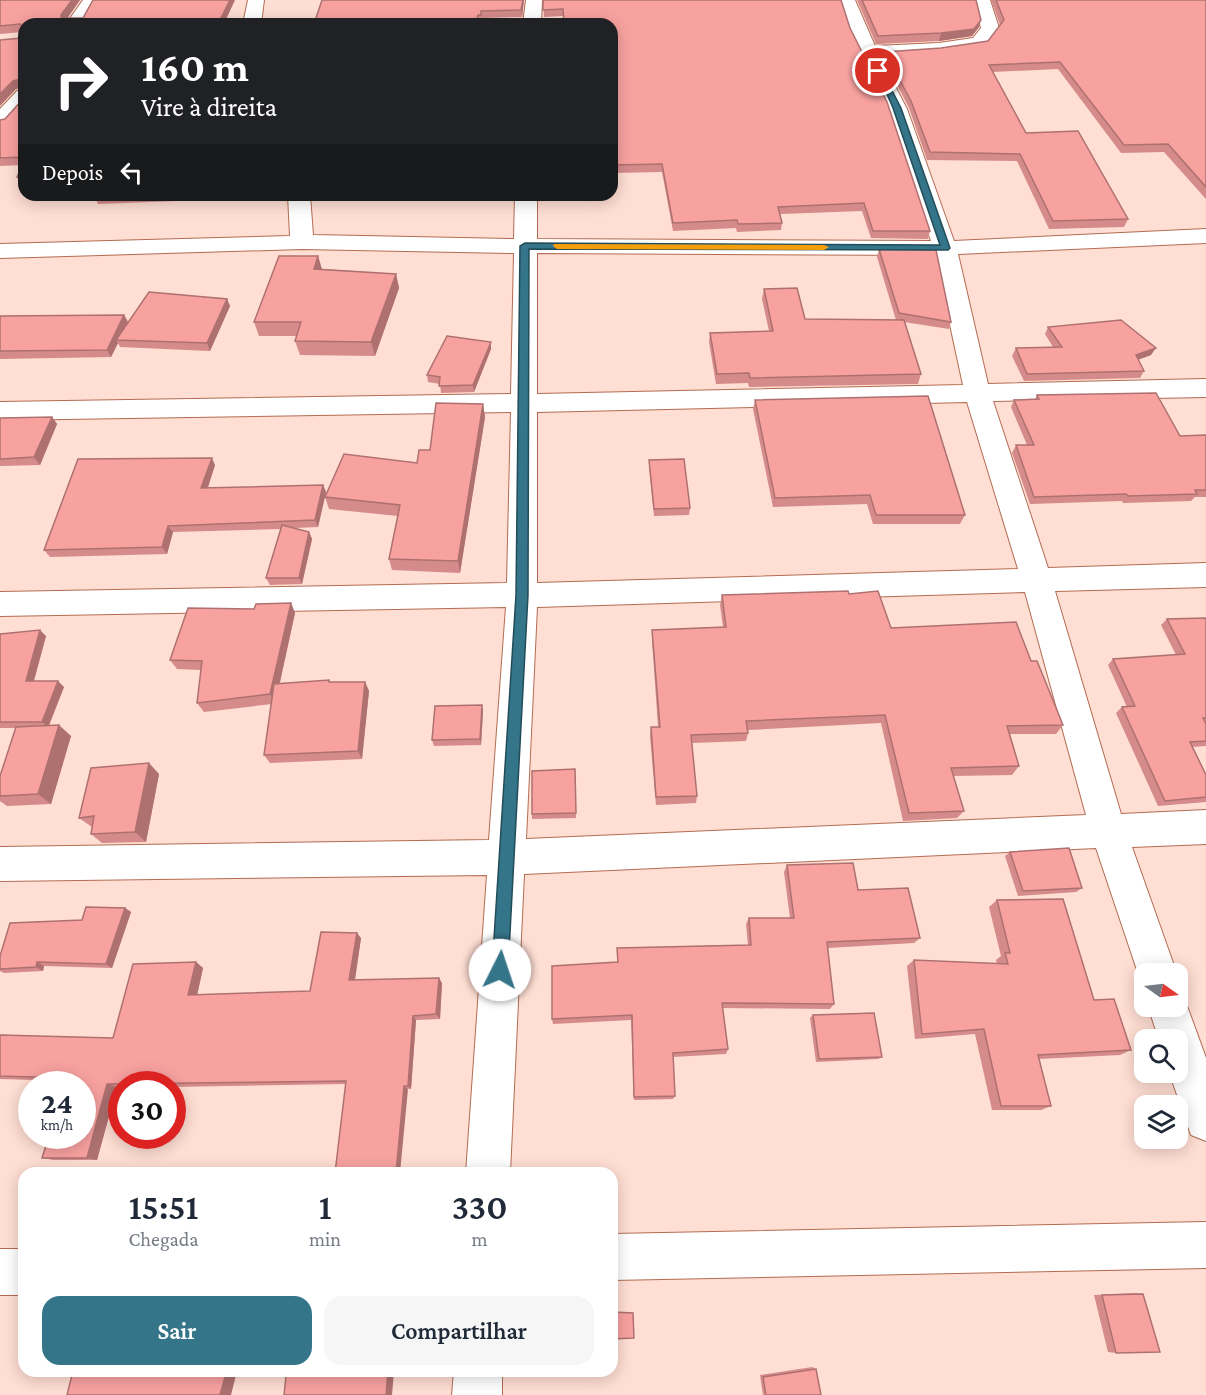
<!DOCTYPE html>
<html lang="pt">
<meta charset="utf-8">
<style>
:root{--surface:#fff;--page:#f6f6f7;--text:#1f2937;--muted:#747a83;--accent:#357589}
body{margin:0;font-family:"Crimson Pro",serif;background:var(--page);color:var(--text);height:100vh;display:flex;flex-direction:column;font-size:22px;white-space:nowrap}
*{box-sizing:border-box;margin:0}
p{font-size:20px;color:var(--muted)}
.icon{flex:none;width:33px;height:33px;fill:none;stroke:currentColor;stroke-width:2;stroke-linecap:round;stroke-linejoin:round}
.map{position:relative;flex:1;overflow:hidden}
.panel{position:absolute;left:18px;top:1167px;width:600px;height:210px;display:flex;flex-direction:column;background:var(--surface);border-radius:18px;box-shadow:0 3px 15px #0003}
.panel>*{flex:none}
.hud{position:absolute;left:18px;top:18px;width:600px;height:183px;border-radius:18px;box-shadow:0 3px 15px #0003;background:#202124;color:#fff;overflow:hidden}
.needle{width:39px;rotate:104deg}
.tools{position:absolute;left:1134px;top:963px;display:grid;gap:12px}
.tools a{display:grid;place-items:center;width:54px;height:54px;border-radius:12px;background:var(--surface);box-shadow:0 3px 15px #0003;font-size:30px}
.speed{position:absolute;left:18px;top:1071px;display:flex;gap:12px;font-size:30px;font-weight:700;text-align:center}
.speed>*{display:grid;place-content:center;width:78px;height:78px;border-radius:50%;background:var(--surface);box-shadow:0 3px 15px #0003;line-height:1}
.speed small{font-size:15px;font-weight:400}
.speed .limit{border:9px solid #d22;background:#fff;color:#111}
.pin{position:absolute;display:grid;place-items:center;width:51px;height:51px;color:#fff;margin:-26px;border:3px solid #fff;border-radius:50%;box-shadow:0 2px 6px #0007}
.me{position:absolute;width:66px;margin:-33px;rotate:4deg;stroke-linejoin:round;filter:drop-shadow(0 0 4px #0008)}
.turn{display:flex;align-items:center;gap:21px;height:126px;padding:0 24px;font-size:27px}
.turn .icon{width:78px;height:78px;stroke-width:2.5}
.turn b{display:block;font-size:42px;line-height:51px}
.then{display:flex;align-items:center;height:57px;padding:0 24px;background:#0003;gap:12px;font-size:22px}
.eta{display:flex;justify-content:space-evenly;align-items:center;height:102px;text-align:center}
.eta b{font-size:36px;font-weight:600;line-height:42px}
.primary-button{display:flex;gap:12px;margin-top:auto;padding:12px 24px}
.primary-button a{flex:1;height:69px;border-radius:18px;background:var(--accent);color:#fff;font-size:24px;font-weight:600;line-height:69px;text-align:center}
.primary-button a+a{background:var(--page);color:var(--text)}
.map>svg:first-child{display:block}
</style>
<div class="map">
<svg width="1206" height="1395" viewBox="0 0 1206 1395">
<rect width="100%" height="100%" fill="#ffded3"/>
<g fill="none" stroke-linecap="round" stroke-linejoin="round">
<g stroke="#b36c52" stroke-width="2">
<g id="minor">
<polygon points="83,0 100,0 84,24 66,24"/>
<polygon points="248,0 264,0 261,24 243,24"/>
<polygon points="526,0 542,0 541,24 523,24"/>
<path d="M839 0H855L875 46 939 43 973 38 981 28 974 0H990L999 28 985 46 939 53 880 57 907 109 954 241 1206 229V243L958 254 988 384 1206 379V397L993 401 1048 568 1206 563V587L1055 591 1121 814 1206 810V844L1132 847 1177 974H1144L1143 988 1096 848 524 874 510 1173H466L487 875 0 881V847L489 840 506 607 0 616V592L507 583 511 412 0 420V402L511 394 514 253 302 249 0 258V244L290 236 288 195H310L313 235 514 239 515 195H537V239L931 241 887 109 851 34ZM537 253 935 255 963 385 537 394ZM967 402 1018 569 537 583V412ZM1025 592 1086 815 526 839 537 607Z"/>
<polygon points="24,89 24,106 7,125 0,127 0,109 17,91"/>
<polygon points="1178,990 1182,992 1206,1058 1206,1141 1191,1135 1169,1072 1178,1072 1178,1040 1159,1040 1148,1006 1178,1006"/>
<polygon points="1206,1222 1206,1268 612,1280 612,1234"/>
<rect x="0" y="1249" width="24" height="46"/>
<polygon points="454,1371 502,1371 502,1395 452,1395"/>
</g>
</g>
<use href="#minor" fill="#fff" fill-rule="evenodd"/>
</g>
<g fill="#d58b8a">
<polygon points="0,0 80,0 67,18 224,24 24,24 24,185 21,185 17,177 23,165 0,166 0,120 5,119 22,100 22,87 16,89 22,32 0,34"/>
<polygon points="322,0 524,0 522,17 482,18 482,22 478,22 478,24 314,24"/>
<polygon points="543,0 850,28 930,231 928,239 871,238 862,211 780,214 782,223 781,230 737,232 736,228 673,231 662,172 612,173 612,24 564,24 563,16 544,17"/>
<polygon points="857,0 976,0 979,27 972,36 939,41 876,44"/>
<polygon points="991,0 1206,0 1206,199 1164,152 1121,153 1058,69 993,72 1026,133 1128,219 1124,227 1049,229 1017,161 927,160 909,108 884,59 885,52 941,48 988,41 1000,25"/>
<polygon points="95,195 229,195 228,199 98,204 95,197"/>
<polygon points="879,249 951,322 949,329 904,322 921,374 918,384 749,387 748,383 716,384 709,342 710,333 769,331 762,299 764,289 805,319 896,320 877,257"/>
<polygon points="318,256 322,269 396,274 399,288 375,356 300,355 295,341 297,336 259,336 254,322"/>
<polygon points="227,299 230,306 210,351 120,347 118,343 111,357 0,359 0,316 124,315 128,322 125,327"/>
<polygon points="1048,327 1151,355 1138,360 1144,371 1140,378 1024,381 1012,356 1016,348 1053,347 1045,334"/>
<polygon points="491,349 474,392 441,393 440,384 428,382 427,375"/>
<polygon points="1037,395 1180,436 1206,435 1206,497 1195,497 1191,501 1123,503 1122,501 1030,504 1012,453 1016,445 1027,445 1011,407 1014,400 1035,399"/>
<polygon points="755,400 965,515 960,524 873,524 867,504 773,507 753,409"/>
<polygon points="483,404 485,417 460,573 392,570 389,559 398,516 329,509 325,497 318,527 295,528 309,532 312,539 302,584 270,585 266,578 281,529 173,532 167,554 50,557 44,550 215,465 208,488 323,485 326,492 325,497 417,463 430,450"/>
<polygon points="52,417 57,424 40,465 0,466 0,418"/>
<polygon points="649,460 690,508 689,515 654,516 649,467"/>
<polygon points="849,594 891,628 1031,661 1063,725 1056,734 1010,734 1019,766 1012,775 953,776 964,811 957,818 903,821 881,723 748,730 748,733 746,741 692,743 697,796 696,803 656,805 650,736 651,727 658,727 652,640 652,630 723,627 720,605 722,595"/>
<polygon points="291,603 295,613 280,683 365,682 369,691 362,759 270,763 264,755 272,704 204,712 197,703 201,670 177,669 170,660 254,609"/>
<polygon points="1206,618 1206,746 1192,747 1206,775 1206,802 1158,806 1116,713 1122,707 1127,707 1108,665 1113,659 1176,655 1161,625 1167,619"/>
<polygon points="0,634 46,636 34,681 64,687 49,726 71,736 51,804 7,806 0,801 0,776 16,728 0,728"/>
<polygon points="483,711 481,745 434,746 432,740"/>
<polygon points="575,769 576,818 532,819 532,814"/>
<polygon points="159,774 146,842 102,843 91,834 92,827 79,818"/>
<polygon points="1010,852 1082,888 1076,892 1018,896 1005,856"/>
<polygon points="787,865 858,890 920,938 914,943 828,948 834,1004 830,1009 722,1008 728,1049 726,1054 673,1057 675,1096 673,1099 634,1100 631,1020 553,1024 552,1019 617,962 617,948 748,945 746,924 749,918 790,918 784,872"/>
<polygon points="997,900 1094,1000 1131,1050 1120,1055 1039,1059 1051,1106 1041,1110 992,1110 975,1034 915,1039 907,966 914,960 997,964 996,960 1001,956 989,907"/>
<polygon points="125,908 131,912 112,968 44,966 43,971 4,973 0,971 0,956 82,920"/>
<polygon points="361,938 355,980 442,983 440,1019 416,1020 411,1089 346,1084 172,1087 172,1084 122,1084 122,1087 117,1087 97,1160 53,1160 42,1158 65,1081 0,1079 0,1035 113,1038 196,962 203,968 197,995 310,991"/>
<polygon points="813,1015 882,1057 878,1059 816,1062 810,1018"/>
<polygon points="1135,1293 1143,1294 1116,1353 1108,1352 1094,1295"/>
<polygon points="812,1367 816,1369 821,1395 763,1395 760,1375"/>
<polygon points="325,1371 394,1371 286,1376 296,1372"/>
</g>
<g fill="#ae7170">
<polygon points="72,0 80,0 64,23 61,18 61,15"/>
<polygon points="230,0 235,0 224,24 218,24"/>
<polygon points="523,0 524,0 522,17 521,10"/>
<polygon points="981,20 979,27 972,36 939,41 941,33"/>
<polygon points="20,79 23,87 16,89 0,106 0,94 13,81"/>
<polygon points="318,256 322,270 314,269"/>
<polygon points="396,274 399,288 375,356 371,342"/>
<polygon points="227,299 230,306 210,351 207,343"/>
<polygon points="124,315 128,322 119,340 116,340 118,343 111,357 107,350"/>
<polygon points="491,342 491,349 474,392 473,385"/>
<polygon points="1156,348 1151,355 1131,362 1136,355"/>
<polygon points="483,404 485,417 460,573 458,561"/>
<polygon points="52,417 57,424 40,465 34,457"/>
<polygon points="212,458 215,465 205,495 201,488"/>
<polygon points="323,485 326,492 318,527 315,520"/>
<polygon points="168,526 173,532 167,554 162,547"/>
<polygon points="309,532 312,539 302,584 299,578"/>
<polygon points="291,603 295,613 275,703 270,694"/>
<polygon points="40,630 46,636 32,687 26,681"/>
<polygon points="58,681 64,687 48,727 42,722"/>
<polygon points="365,682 369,691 362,759 358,751"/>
<polygon points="482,705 483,711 481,745 480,739"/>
<polygon points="59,725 71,736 51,804 38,794"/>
<polygon points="149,763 159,774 146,842 135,832"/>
<polygon points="125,908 131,912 112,968 106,964"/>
<polygon points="357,933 361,938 354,985 349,980"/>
<polygon points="37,962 44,966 43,971 36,967"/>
<polygon points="196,962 203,968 196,1000 188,995"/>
<polygon points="439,978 442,983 440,1019 436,1014"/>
<polygon points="413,1016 416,1020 411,1089 408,1086"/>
<polygon points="107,1084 117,1087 97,1160 87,1158"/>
<polygon points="404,1086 408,1089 400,1173 396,1173"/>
<polygon points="231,1371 237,1371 231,1395 220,1395 226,1373"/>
<polygon points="388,1371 394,1371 392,1395 386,1395"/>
</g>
<g fill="#f8a2a0" stroke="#ae7170" stroke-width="1.5">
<polygon points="0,0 72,0 61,15 61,18 83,18 93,0 230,0 218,24 24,24 24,157 0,158 0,120 5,119 22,100 22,81 20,79 13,81 0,94 0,40 22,38 23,27 20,24 0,26"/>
<polygon points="322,0 523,0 521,10 481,11 481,15 478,15 476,24 314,24"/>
<polygon points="543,0 841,0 850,28 887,102 930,231 873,231 864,203 778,207 782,223 738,224 737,220 673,223 662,164 612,165 612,24 564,24 563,9 543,10"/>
<polygon points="862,0 976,0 981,20 974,29 941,33 878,36"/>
<polygon points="996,0 1206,0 1206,187 1168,144 1124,145 1060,62 989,65 1026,133 1078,131 1128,219 1053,221 1020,154 930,152 911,101 885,52 941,48 988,41 1004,20"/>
<polygon points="24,162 24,177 17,177"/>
<polygon points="95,195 136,195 95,197"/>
<polygon points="879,249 936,250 951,322 899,313"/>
<polygon points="279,256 318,256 314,269 396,274 371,342 295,341 301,322 254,322"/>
<polygon points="797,288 805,319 904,320 921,374 750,378 749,373 717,374 710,333 773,331 764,289"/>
<polygon points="149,292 227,299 207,343 116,340"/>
<polygon points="124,315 107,350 0,351 0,316"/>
<polygon points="1121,320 1156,348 1136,355 1144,371 1027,374 1016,348 1062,347 1048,327"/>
<polygon points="447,336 491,342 473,385 439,386 440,377 427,375"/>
<polygon points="1156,393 1180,436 1206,435 1206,490 1195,490 1197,494 1128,496 1126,494 1034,497 1016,445 1034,445 1014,400 1039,399 1037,395"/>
<polygon points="928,396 965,515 876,515 870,495 775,498 755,400"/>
<polygon points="436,403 483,404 458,561 389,559 400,505 325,497 344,454 417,463 419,450 430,450"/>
<polygon points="52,417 34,457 0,459 0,418"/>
<polygon points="212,458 201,488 323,485 315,520 168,526 162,547 44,550 78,459"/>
<polygon points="684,459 690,508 654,509 649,460"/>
<polygon points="282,525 309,532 299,578 266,578"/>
<polygon points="848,591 849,594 878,591 891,628 1016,622 1031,661 1037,661 1063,725 1007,726 1019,766 951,768 964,811 909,813 885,715 746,721 748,733 691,735 697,796 656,797 651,727 660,727 652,630 726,627 722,595"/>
<polygon points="291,603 270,694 197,703 202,661 170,660 188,608 254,609 256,604"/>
<polygon points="1206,618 1206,718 1203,718 1206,724 1206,741 1190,742 1206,775 1206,797 1165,801 1122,707 1135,706 1113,659 1185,654 1167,619"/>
<polygon points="40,630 26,681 58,681 42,722 0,722 0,634"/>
<polygon points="329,680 329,682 365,682 358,751 264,755 274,684"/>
<polygon points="482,705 480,739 432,740 435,706"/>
<polygon points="59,725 38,794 0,796 0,776 16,727"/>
<polygon points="149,763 135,832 91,834 94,816 79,818 91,768"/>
<polygon points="575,769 576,813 532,814 532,771"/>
<polygon points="1069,848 1082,888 1023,891 1010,852"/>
<polygon points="853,863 858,890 908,888 920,938 827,942 834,1004 722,1003 728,1049 673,1053 675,1096 634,1097 632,1015 552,1019 552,966 618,962 617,948 751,945 749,918 794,918 787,865"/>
<polygon points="1063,899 1094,1000 1114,999 1131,1050 1038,1055 1051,1106 1001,1106 984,1029 922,1034 914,960 1008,964 1005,953 1010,953 997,900"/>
<polygon points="86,907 125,908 106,964 37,962 36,967 0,969 0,956 10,923 82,920"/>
<polygon points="321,932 357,933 349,980 439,978 436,1014 413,1016 408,1086 404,1086 396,1173 335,1173 346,1081 107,1084 87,1158 42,1158 49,1136 82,1136 82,1084 64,1084 66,1078 0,1076 0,1035 113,1038 133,964 196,962 188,995 310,991"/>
<polygon points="874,1013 882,1057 819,1059 813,1015"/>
<polygon points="1143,1294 1160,1352 1116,1353 1102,1295"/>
<polygon points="612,1312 633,1313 634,1338 612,1339"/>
<polygon points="816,1369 821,1395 766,1395 763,1377"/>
<polygon points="73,1371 212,1371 226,1373 220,1395 67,1395"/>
<polygon points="388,1371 386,1395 284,1395 286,1376"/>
</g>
<polygon fill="#357589" stroke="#224c59" stroke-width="1.5" points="876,69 882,71 901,108 950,248 948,250 529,249 528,595 508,970 506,976 500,978 494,976 492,970 516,595 520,246 525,243 940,245 893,108"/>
<polygon fill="#f59e0b" points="554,244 824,245 829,247 824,250 557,249 553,246"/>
</svg>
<div class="tools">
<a><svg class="needle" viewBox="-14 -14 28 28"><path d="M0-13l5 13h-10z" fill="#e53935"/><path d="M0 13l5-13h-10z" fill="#747a83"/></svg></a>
<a><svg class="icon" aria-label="search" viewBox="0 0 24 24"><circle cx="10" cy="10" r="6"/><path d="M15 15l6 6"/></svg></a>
<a><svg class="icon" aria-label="layers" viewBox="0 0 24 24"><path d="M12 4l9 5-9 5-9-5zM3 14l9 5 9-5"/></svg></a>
</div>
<div class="speed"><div>24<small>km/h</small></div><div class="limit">30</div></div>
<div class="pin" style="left:878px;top:71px;background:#d93025"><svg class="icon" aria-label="arrive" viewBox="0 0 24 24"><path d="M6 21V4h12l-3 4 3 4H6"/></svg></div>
<svg class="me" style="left:500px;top:970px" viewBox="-20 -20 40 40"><circle r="19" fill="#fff"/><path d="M0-13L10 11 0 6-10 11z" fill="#357589"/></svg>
<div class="hud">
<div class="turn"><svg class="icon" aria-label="right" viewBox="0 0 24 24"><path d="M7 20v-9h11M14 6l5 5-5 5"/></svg><div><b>160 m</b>Vire à direita</div></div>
<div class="then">Depois<svg class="icon" aria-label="left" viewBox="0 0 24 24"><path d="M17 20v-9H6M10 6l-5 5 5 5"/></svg></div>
</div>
<section class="panel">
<div class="eta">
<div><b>15:51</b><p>Chegada</p></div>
<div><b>1</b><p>min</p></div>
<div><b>330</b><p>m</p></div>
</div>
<div class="primary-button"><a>Sair</a><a>Compartilhar</a></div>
</section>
</div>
